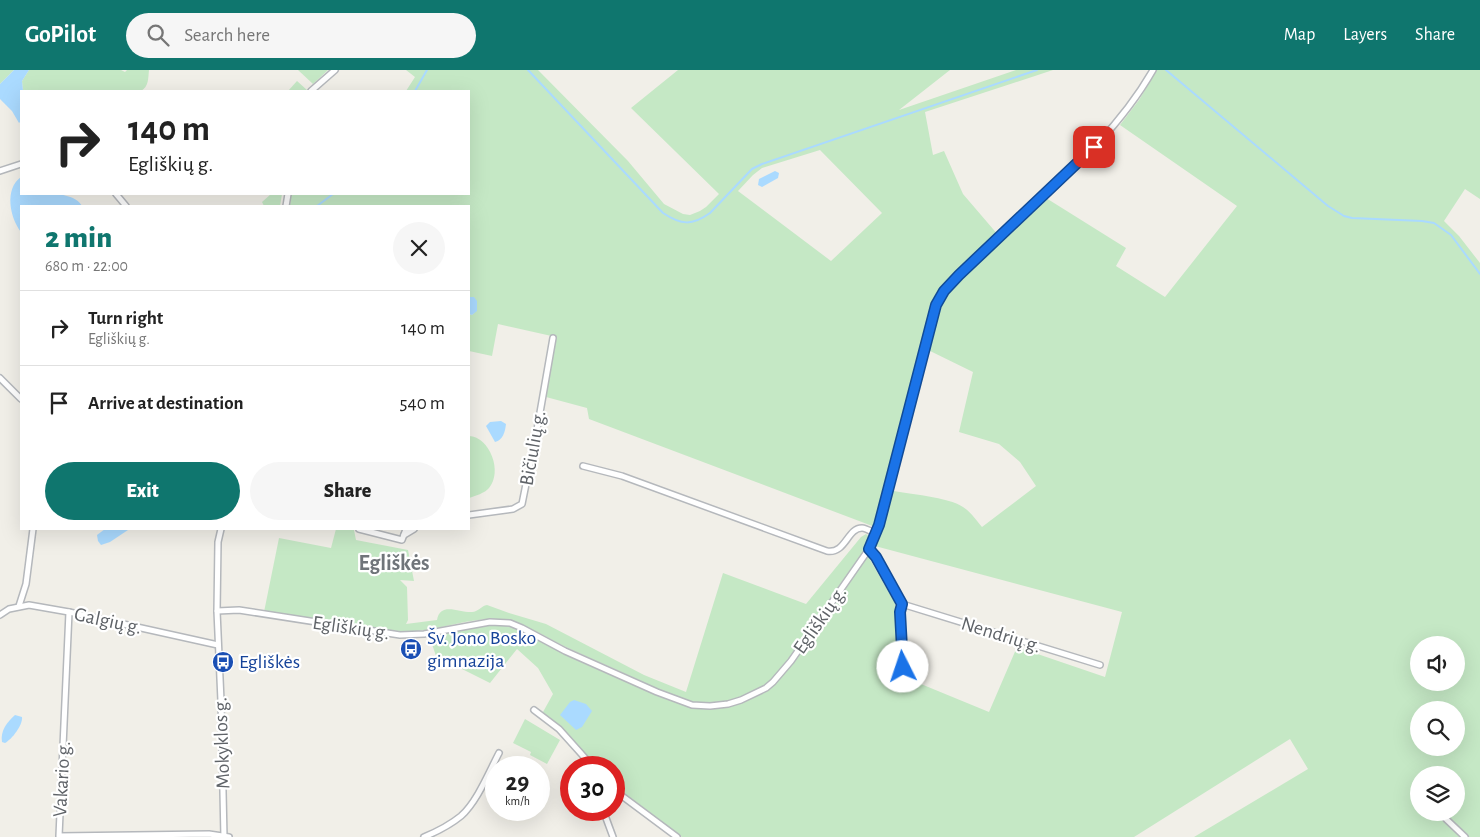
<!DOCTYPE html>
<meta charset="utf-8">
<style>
:root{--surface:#fff;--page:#f6f6f6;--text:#222;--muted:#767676;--line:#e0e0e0;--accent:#0f766e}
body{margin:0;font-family:"Alegreya Sans",sans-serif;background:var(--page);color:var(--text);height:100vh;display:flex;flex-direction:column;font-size:19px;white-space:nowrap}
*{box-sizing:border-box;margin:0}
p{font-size:16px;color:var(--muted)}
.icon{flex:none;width:28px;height:28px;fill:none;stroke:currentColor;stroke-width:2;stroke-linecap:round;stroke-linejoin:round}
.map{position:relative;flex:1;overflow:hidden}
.side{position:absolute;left:20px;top:135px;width:450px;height:325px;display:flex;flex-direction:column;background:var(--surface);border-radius:0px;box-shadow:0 5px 20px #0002}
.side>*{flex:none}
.hud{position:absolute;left:20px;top:20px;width:450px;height:105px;border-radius:0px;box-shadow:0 5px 20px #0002;background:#fff;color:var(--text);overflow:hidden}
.tools{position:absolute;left:1410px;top:566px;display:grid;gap:10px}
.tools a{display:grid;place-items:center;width:55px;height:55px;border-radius:50%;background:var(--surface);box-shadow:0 5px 20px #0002;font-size:25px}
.speed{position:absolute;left:485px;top:686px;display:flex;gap:10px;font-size:25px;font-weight:700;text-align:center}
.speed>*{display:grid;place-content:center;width:65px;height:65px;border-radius:50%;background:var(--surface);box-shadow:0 5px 20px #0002;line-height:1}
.speed small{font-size:12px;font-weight:400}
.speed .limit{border:8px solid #d22;background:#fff;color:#111}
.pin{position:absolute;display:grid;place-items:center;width:42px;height:42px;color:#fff;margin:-21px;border-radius:10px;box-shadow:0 2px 8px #0006}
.me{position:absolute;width:55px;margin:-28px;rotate:356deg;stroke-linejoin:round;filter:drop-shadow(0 0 4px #0008)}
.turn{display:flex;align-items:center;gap:18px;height:105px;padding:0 25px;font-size:22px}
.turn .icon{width:65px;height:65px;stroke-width:2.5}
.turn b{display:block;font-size:35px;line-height:42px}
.round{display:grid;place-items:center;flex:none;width:52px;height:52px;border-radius:26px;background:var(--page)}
.summary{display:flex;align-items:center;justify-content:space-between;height:85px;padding:0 25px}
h1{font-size:30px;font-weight:800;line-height:38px;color:var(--accent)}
.primary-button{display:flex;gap:10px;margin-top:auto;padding:10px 25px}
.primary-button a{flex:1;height:58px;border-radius:30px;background:var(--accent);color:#fff;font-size:20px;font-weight:800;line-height:58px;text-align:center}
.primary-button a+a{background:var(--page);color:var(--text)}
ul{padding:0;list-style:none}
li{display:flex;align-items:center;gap:15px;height:75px;padding:0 25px;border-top:1px solid var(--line)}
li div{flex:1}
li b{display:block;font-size:19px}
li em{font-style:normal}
header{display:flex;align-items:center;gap:30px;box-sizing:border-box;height:70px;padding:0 25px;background:var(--accent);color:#fff}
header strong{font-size:24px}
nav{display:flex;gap:28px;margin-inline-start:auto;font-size:18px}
.search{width:350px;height:45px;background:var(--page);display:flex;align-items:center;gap:12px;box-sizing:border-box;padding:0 18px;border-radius:28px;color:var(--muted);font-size:19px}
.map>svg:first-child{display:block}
</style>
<header>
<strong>GoPilot</strong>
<div class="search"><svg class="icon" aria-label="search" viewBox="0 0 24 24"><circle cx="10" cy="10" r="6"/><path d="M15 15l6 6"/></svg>Search here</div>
<nav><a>Map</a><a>Layers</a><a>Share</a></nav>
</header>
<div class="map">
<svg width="1480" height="767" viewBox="0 0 1480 767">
<rect width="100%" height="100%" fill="#f1efe8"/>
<g fill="#c5e8c5" fill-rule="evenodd">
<polygon points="0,0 14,0 0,14"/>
<path d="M29 0H121L125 2 127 0H149C148 9 149 16 141 21H23L22 11Z"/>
<polygon points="298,0 328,0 313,14"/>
<path d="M406 0H538L628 91 664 134 683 144 690 145 700 141 706 137 719 124 631 38 678 0H950L899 40 1016 0H1053L925 42 933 85 944 81 963 124 999 166C974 188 946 208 931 239L883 419 875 457 589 349 587 338 546 327 556 267 498 254 492 286 469 281V244L472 245 476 241 474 227H469V136H290L291 124H469V21H406L415 7ZM820 80 882 143 831 191 738 121 753 105 762 98Z"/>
<path d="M1157 0H1480V129L1465 119 1444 151 1459 166 1480 193V767H1194L1308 699 1290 669 1134 767H682L614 715V698L597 697 571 668 543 642 553 624 538 598 517 579 490 613 436 586 430 568C452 562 478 553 501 555 525 558 548 576 570 587 609 605 649 621 689 637 729 645 765 626 790 596L850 510 868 486 895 533 899 605 989 642 1017 577 1105 607 1122 542 875 476 881 463 889 420C907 424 949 427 963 437 971 442 976 450 982 457L1036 416 1020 392 999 374 959 362 973 302 926 279 935 245 945 225 962 206 1046 128 1126 178 1116 196 1165 227 1237 136 1120 55 1139 30ZM1419 575H1456V612H1419ZM1419 640H1456V678H1419ZM1419 705H1456V742H1419Z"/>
<polygon points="297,11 307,20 306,21 288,21"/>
<polygon points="271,124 282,124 280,136 264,136 262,132"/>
<path d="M469 366C490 367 503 402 489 418 485 423 475 426 469 428Z"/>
<path d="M336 459 354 460 356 470 408 480 414 511 400 510 407 517 408 550 406 554 437 550C440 531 460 543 472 542 478 542 481 536 487 535L509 543 546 554 644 605 686 622 723 503 806 534 861 467 866 464 871 468 868 476 786 594C780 600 774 608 767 613 748 628 713 639 688 631 669 626 651 615 632 607 607 595 581 585 556 572 541 564 525 554 508 551 481 545 452 556 425 560 411 562 397 561 383 560L264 542 279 468 331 478Z"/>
<polygon points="525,649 560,670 547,694 530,685 531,682 513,673"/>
</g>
<g fill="#aadaff">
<polygon points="14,0 29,0 22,11 23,21 21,21 21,51 19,53 12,41 0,29 0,14"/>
<polygon points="775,101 779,103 778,108 762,117 758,115 759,109"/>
<path d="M21 107V124C38 124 73 120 82 136H21V162C10 148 4 119 21 107Z"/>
<polygon points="469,227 474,227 477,231 477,241 472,245 469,244"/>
<path d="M501 351 506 354C505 362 503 370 495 372L486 356 490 352Z"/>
<polygon points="105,459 128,459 128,460 110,472 101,475 98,471 97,465"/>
<polygon points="574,630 586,634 592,641 582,657 576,660 560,645 570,632"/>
<path d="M15 645 22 647C23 655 12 669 5 673L2 672C0 661 7 652 15 645Z"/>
</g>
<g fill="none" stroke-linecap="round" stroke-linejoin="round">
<g stroke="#aadaff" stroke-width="2">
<path d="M528 0 663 143C681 155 692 156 710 143L752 99 762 94 1037 0"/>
<polyline points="1166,0 1328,136 1344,146 1352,148 1422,151 1434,153 1451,165 1480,204"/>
<polyline points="415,21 427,0"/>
<polyline points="317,136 333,124"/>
</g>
<g stroke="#b5b8bc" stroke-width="8">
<g id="minor">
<polyline points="311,21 335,0"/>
<polyline points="0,101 21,94"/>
<polyline points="116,124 126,136"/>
<polyline points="286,136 288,124"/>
<polyline points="0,308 21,329"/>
<path d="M583 396 622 406 827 481C846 484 847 458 862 458 866 458 872 462 876 464"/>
<polyline points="469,445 513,439 522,434 538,354 553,268"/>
<polyline points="221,459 218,472 217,541 221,631 224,767"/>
<polyline points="359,459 402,470 406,459"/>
<polyline points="404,465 414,459"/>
<polyline points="869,479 876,487 902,534 900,542 903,597"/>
<polyline points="902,534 1100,595"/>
<polyline points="19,536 26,514 33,459"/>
<path d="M217 541 239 540 400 565 424 564 490 552 510 553 522 558 565 581 657 622 692 635 710 636 728 634 741 630 766 618 773 612 791 591 869 479 876 464 931 248C944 210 980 186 1008 160 1060 111 1117 63 1153 0"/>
<polyline points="69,542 59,766 209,764 229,767"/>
<polyline points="0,545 9,539 29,535 69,542 218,575"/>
<polyline points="534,640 559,659 594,698"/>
<polyline points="614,720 677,767"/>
<polyline points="603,740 613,767"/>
<polyline points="1446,749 1465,767"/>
<path d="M424 767C436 762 450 755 461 746 477 732 489 702 499 683"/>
</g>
</g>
<use href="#minor" stroke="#fff" stroke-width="5"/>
</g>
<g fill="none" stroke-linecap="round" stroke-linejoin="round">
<g stroke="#114b97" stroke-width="12">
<polyline id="route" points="903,597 900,542 902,534 876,487 869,479 879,455 936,235 944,221 959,205 1094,77"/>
</g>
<use href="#route" stroke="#1a73e8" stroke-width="9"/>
</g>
<defs>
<g id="bus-disc" transform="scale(1.125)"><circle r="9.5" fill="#1a4fb4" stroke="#fff"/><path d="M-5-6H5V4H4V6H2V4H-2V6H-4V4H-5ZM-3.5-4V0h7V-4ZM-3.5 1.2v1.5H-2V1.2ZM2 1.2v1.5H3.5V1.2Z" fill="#fff"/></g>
</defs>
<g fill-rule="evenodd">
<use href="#bus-disc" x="411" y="579"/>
<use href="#bus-disc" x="223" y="592"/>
</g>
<g text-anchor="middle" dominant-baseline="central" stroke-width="4.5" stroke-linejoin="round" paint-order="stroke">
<g font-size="20" fill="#5f6368" stroke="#fff">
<text transform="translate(533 378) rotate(-80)">Bičiulių g.</text>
<text transform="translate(820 550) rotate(-55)">Egliškių g.</text>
<text transform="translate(108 551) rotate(12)">Galgių g.</text>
<text transform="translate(351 558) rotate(8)">Egliškių g.</text>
<text transform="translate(1001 565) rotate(17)">Nendrių g.</text>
<text transform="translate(222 673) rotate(-92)">Mokyklos g.</text>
<text transform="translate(62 709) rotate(-87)">Vakario g.</text>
</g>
<g font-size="20" fill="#164399" stroke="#fff" text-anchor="start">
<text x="427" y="568">Šv. Jono Bosko<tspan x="427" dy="23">gimnazija</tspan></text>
<text x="239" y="592">Egliškės</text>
</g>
<g font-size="22" font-weight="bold" fill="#70757a" stroke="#fff">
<text x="394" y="493">Egliškės</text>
</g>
</g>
</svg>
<div class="tools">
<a><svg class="icon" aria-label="sound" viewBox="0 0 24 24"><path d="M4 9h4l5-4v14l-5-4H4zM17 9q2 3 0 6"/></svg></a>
<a><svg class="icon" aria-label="search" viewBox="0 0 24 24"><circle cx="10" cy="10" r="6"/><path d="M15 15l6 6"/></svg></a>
<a><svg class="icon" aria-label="layers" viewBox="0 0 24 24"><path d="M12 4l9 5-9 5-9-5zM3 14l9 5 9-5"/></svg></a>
</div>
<div class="speed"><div>29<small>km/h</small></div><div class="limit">30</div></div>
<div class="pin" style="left:1094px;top:77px;background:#d93025"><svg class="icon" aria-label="arrive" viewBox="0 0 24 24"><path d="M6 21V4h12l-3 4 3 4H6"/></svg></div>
<svg class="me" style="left:903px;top:597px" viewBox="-20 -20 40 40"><circle r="19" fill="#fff"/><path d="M0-13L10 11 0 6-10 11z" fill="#1a73e8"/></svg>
<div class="hud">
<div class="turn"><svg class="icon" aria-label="right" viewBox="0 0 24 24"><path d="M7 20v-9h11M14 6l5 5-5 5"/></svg><div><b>140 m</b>Egliškių g.</div></div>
</div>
<section class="side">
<div class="summary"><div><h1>2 min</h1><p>680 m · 22:00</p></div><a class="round"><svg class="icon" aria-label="close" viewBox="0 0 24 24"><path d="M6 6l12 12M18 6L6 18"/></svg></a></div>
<ul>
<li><svg class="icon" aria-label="right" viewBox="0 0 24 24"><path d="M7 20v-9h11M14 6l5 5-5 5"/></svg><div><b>Turn right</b><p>Egliškių g.</p></div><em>140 m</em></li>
<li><svg class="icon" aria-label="arrive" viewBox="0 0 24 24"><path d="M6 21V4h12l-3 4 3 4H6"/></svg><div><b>Arrive at destination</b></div><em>540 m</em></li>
</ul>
<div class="primary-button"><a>Exit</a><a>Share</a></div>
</section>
</div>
